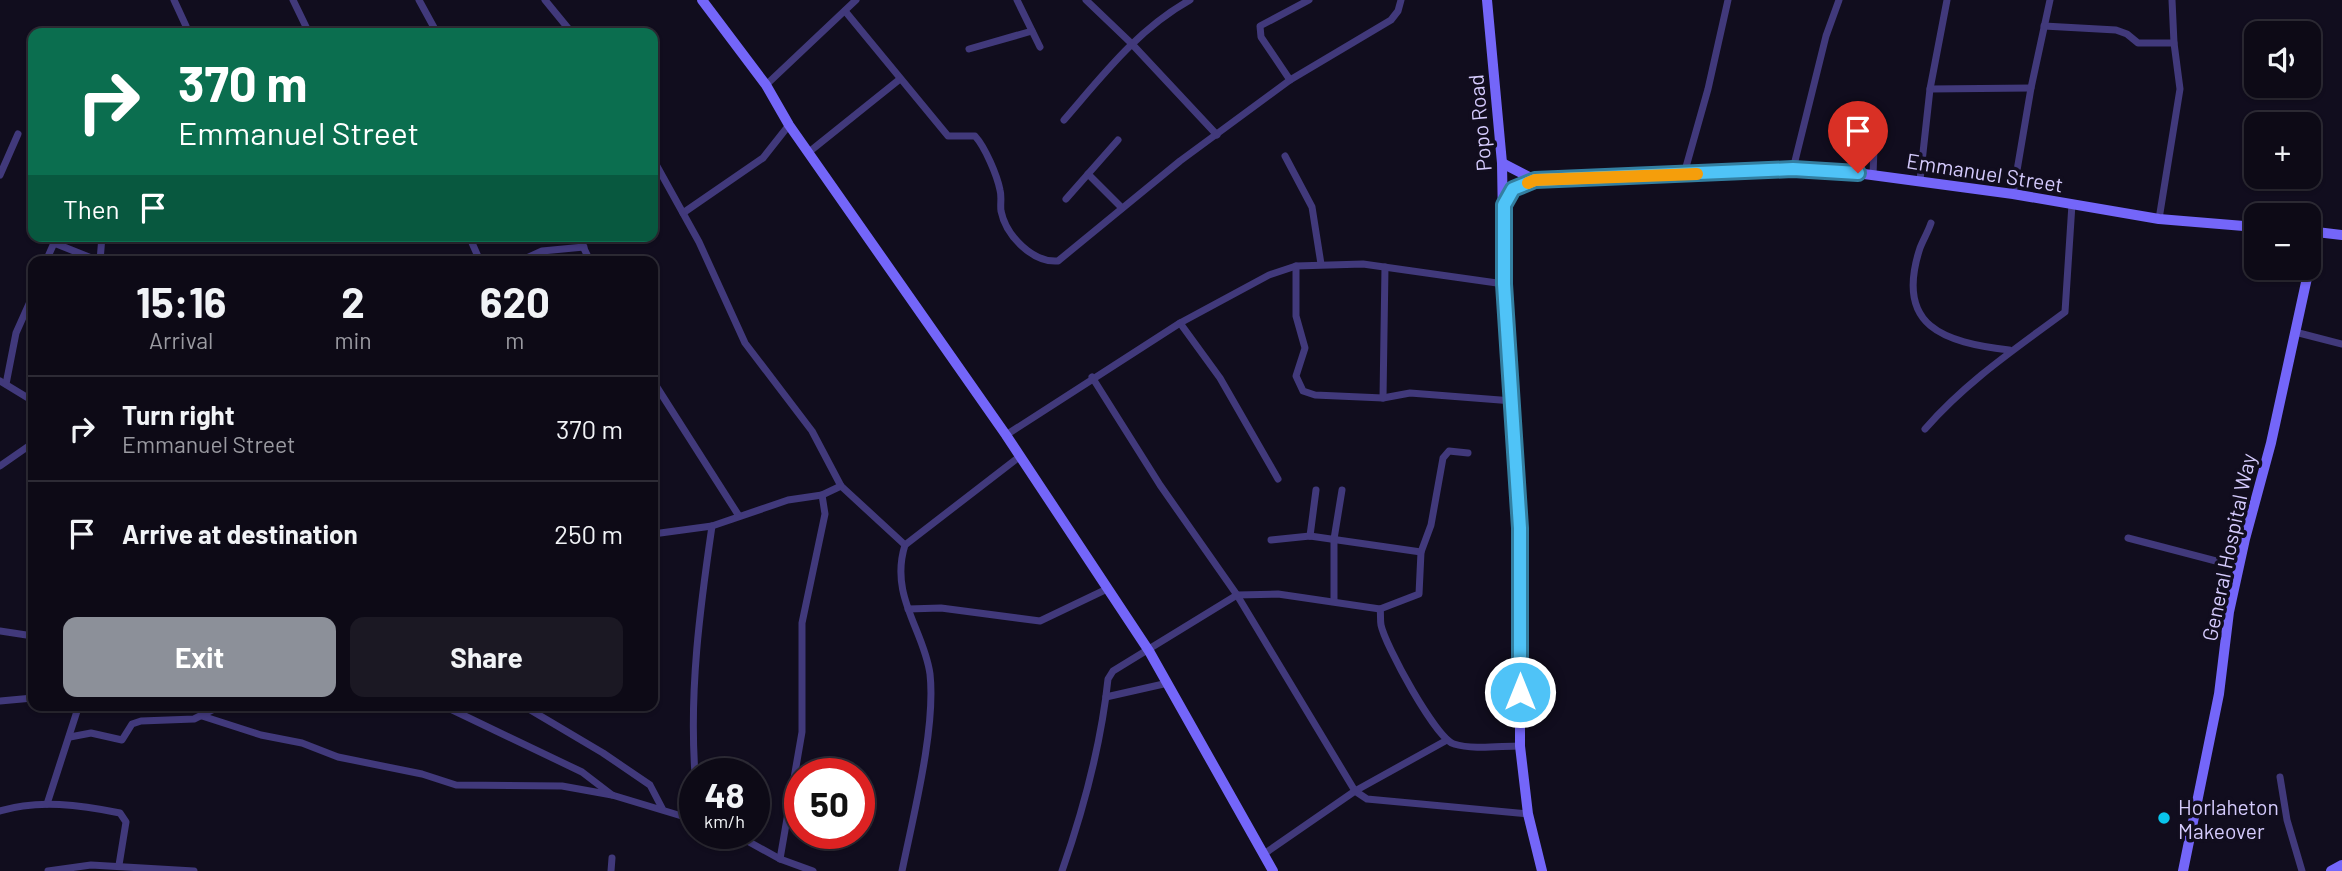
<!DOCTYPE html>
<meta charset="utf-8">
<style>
:root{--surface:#0d0a16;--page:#1b1823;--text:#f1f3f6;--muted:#9a9aa1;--line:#2d2b35;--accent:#8c9099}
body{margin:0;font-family:Barlow,sans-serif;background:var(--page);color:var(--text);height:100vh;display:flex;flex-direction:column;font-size:26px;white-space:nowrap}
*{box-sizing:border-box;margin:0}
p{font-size:23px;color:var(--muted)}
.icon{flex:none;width:38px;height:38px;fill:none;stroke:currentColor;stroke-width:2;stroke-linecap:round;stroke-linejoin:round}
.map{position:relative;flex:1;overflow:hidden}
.details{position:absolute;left:28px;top:256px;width:630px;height:455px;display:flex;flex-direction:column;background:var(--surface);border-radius:14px;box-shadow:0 2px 5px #0004,0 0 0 2px var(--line)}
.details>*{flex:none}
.hud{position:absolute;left:28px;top:28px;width:630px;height:214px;border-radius:14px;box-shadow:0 2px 5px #0004,0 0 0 2px var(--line);background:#0b6e4f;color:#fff;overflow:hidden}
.controls{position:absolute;left:2244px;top:21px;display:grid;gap:14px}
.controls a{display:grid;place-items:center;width:77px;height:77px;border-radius:14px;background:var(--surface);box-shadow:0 2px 5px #0004,0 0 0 2px var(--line);font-size:35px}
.speed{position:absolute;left:679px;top:758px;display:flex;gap:14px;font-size:35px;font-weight:700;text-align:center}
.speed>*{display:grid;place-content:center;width:91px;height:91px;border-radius:50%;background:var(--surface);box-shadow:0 2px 5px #0004,0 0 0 2px var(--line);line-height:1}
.speed small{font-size:18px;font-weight:400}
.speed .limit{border:10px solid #d22;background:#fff;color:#111}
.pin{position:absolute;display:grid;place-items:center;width:60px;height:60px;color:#fff;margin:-72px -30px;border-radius:50% 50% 50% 0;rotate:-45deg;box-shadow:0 0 7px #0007}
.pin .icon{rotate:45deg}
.me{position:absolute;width:77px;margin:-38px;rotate:0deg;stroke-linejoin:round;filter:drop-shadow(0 0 5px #0008)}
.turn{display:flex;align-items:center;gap:24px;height:147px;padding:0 35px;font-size:32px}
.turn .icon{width:91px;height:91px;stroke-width:2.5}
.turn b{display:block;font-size:49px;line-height:60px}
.then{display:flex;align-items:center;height:66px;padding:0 35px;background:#0003;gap:14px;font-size:26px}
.eta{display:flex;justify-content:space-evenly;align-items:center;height:119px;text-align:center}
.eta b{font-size:42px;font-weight:700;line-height:49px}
.primary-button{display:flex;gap:14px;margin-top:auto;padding:14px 35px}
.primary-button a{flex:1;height:80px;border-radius:14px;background:var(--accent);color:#fff;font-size:28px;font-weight:700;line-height:80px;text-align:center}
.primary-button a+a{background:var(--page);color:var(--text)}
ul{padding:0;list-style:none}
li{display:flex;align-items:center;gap:21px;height:105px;padding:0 35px;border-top:2px solid var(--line)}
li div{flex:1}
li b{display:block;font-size:26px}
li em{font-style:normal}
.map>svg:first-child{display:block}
</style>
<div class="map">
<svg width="2342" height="871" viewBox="0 0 2342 871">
<rect width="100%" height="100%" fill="#110d1e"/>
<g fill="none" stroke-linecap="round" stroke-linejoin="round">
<g stroke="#41397b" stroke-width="7">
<polyline points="174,0 186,26"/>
<polyline points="293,0 309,33"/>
<polyline points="419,0 437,33"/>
<polyline points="545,0 572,33"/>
<polyline points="1017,0 1040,47"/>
<polyline points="1086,0 1131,43 1217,135"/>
<path d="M845 11 948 136H975C985 147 997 175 1000 190 1002 197 1000 204 1001 211 1006 236 1033 263 1058 261L1180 161 1290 80 1391 20 1398 11 1401 0"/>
<polyline points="2044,26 2116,30 2127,34 2138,43 2174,43"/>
<polyline points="969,49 1032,31"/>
<polyline points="1290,80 1261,37 1260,26 1309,0"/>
<polyline points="766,85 856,0"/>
<polyline points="1930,89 2031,88"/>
<path d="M1064 120C1103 75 1138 29 1190 0"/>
<polyline points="809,152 900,79"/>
<polyline points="1285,156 1312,207 1321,264"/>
<polyline points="653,159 699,242 745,343 812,431 841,486 905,545"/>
<polyline points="1793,169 1826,36 1839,0"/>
<polyline points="1088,174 1122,208"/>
<polyline points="1684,174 1708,89 1728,0"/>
<polyline points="0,175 18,134"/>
<polyline points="1873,175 1875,121"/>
<polyline points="1920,180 1930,89 1947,0"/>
<polyline points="2013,194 2031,88 2050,0"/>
<polyline points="1066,199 1118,140"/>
<polyline points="683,213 763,158 789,125"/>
<polyline points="2159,219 2180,89 2174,43 2172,0"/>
<path d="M1931 223C1928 232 1923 240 1920 248 1894 327 1944 342 2009 350"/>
<polyline points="469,236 480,261"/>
<polyline points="578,236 590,261"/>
<polyline points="46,261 54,243 99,261"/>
<polyline points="100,261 102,236"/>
<polyline points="520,261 542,251 584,247"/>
<polyline points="1296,266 1296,316 1305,348 1296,376 1303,391 1315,395 1383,398 1410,393 1513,401"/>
<polyline points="1180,323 1220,378 1278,479"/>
<polyline points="2295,332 2342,344"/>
<polyline points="1092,377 1160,485 1237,595 1355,791 1447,740"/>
<polyline points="0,381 33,401"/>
<polyline points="653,381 739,516"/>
<polyline points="6,384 16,333 33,295"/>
<polyline points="1383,398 1385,267"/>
<path d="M1925 429C1966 382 2015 349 2065 312L2072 204"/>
<polyline points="1006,435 1180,323 1269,275 1296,266 1363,264 1504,284"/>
<polyline points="0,466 33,443"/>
<polyline points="653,534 712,526 788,500 822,495 841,486"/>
<polyline points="1310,536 1316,490"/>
<polyline points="2128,538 2239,567"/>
<polyline points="1271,540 1310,536 1421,552"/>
<polyline points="1334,599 1334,539 1342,490"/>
<polyline points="908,609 941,608 1040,621 1107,589"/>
<path d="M1380 609C1381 614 1380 620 1381 625 1385 645 1436 739 1454 744 1473 750 1500 746 1520 746"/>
<polyline points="0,631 33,636"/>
<polyline points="1106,697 1168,683"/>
<polyline points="0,701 33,698"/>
<polyline points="442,705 582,772 612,795 695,820"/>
<polyline points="522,705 603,753 650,785 662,808"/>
<polyline points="202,716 261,735 302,743 338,757 422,774 456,785 562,786 612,795"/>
<polyline points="70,737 91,733 122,740 132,724 141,721 194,719 222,705"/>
<path d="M695 774C689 691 700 608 712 526"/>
<polyline points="2280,777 2287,820 2302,871"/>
<polyline points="47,804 79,705"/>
<path d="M0 811C38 799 81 805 120 813L126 822 119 865"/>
<polyline points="733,833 780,859 813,871"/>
<polyline points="1264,854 1355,791 1367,799 1528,814"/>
<polyline points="780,859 802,732 802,623 825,514 822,495"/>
<polyline points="48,871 91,865 194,871"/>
<polyline points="611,871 612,858"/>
<path d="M902 871C913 817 936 728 930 674 924 630 889 596 905 545L1019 457"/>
<path d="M1062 871C1084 808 1101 746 1108 679L1113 671 1237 595 1278 594 1380 609 1419 594 1421 552 1431 525 1443 458 1449 451 1468 453"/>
</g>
<g stroke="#7466f9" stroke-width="10">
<polyline points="702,0 766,85 789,125 1006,435 1149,651 1273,871"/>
<polyline points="1487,0 1502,163 1504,284 1520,528 1520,746 1528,814 1542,871"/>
<polyline points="1502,163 1535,180 1793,169 1842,171 2013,194 2159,219 2256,227"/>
<polyline points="1504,206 1513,189 1535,180"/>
<polyline points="2308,231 2342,235"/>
<polyline points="2183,871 2219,694 2229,612 2245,539 2271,443 2317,232"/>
<polyline points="2331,871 2342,865"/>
</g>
</g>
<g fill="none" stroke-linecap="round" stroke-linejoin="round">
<g stroke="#337fa1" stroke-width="18">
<polyline id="route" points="1520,692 1520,528 1504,284 1504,205 1513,189 1535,180 1793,169 1858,173"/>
</g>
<use href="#route" stroke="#4fc3f7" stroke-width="12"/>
<polyline stroke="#f59e0b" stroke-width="12" points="1528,183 1535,180 1697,174"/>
</g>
<circle fill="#09c4ec" stroke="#110d1e" stroke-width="2.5" cx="2164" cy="818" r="7"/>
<g text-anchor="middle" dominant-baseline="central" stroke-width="7" stroke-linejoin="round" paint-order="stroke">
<g font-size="21" fill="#d5cbfd" stroke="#110d1e">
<text transform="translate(1479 123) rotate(-95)">Popo Road</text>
<text transform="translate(1985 172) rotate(9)">Emmanuel Street</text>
<text transform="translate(2228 547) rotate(-78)">General Hospital Way</text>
</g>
<g font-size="21" fill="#d5cbfd" stroke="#110d1e" text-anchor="start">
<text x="2178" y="806">Horlaheton<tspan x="2178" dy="24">Makeover</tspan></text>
</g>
</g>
</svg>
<div class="controls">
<a><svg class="icon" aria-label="sound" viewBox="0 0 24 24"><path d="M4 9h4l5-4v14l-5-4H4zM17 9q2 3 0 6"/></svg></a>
<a>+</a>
<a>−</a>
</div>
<div class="speed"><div>48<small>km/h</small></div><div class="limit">50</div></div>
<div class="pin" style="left:1858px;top:173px;background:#d93025"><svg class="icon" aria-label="arrive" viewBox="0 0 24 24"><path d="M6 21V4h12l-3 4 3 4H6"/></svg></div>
<svg class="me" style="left:1520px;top:692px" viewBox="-20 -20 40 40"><circle r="17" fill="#4fc3f7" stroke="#fff" stroke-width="3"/><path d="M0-11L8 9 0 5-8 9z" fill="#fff"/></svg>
<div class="hud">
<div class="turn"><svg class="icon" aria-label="right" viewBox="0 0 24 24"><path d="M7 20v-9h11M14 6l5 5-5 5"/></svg><div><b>370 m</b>Emmanuel Street</div></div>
<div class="then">Then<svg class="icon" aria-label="arrive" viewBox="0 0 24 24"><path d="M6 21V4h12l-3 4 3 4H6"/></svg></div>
</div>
<section class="details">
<div class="eta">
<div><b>15:16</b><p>Arrival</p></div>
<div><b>2</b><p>min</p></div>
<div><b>620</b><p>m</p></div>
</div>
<ul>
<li><svg class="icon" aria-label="right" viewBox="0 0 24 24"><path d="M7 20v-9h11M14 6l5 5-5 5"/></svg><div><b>Turn right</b><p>Emmanuel Street</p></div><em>370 m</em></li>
<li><svg class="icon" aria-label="arrive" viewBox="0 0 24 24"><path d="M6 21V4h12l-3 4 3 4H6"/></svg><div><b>Arrive at destination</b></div><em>250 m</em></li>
</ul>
<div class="primary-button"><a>Exit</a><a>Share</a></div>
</section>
</div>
